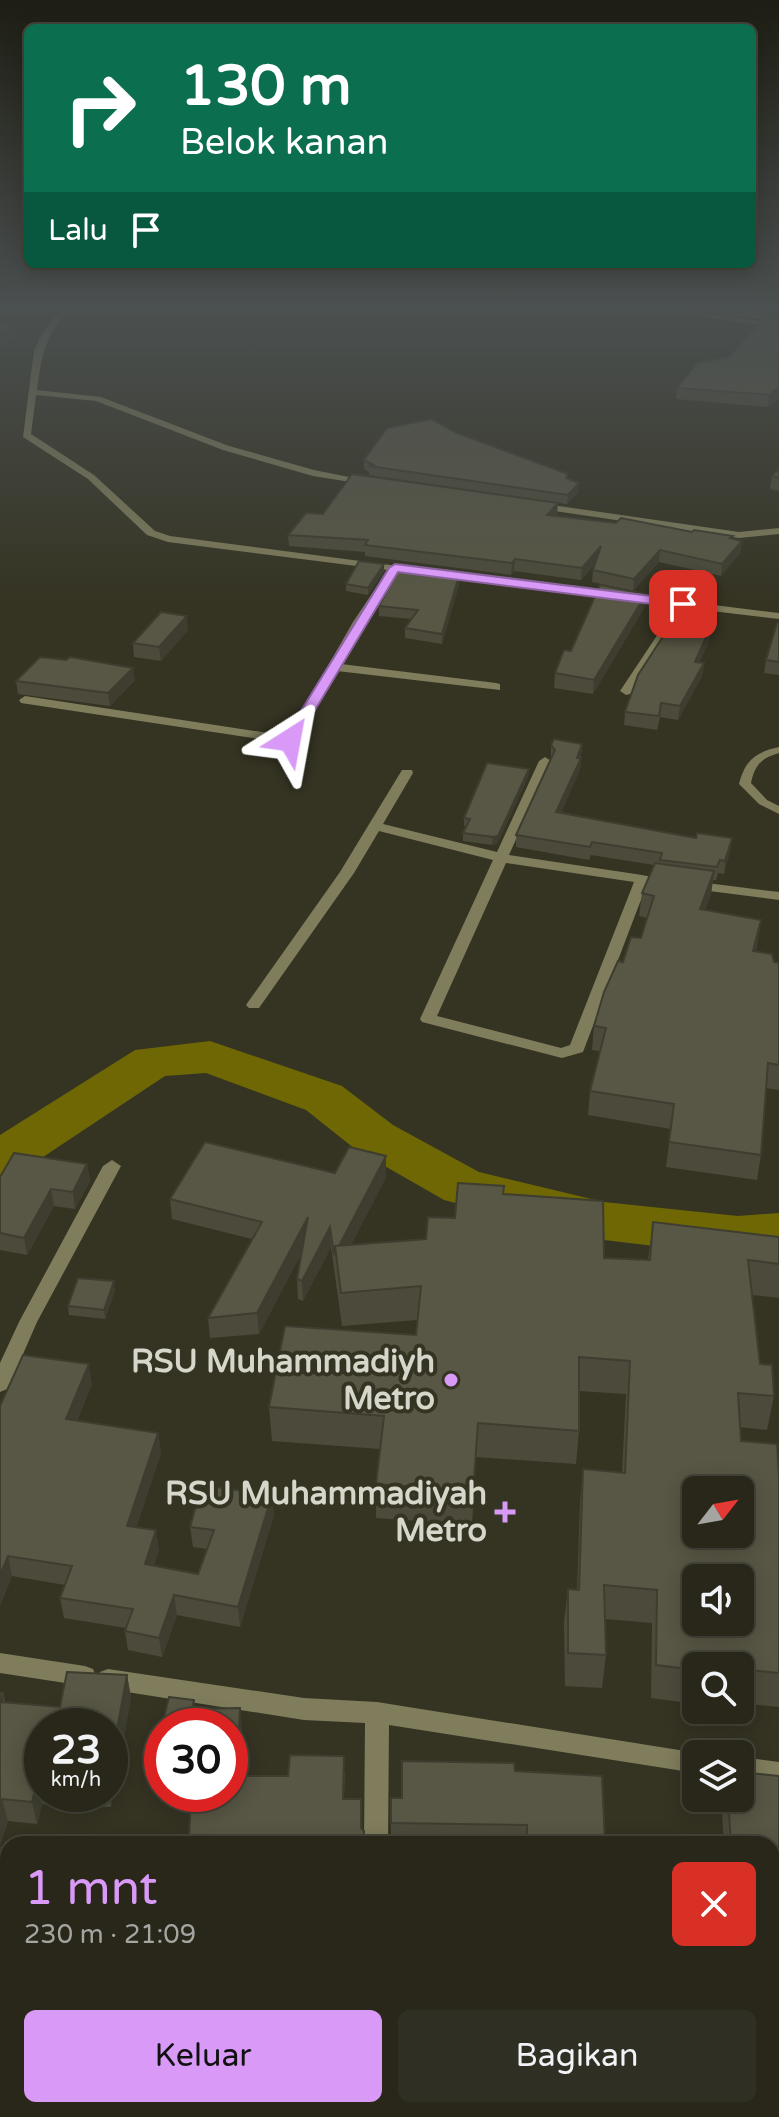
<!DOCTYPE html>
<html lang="id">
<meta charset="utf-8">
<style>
:root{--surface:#28271a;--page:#302f23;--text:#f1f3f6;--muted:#a5a5a2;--line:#444439;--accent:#d99af7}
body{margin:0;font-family:"Varela Round",sans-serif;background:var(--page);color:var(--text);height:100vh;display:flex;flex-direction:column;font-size:30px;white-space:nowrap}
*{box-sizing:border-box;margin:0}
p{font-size:26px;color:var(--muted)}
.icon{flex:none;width:44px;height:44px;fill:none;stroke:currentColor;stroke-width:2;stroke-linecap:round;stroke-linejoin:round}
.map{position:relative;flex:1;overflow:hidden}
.panel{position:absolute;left:0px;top:1836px;width:780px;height:282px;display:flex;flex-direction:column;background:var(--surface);border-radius:24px 24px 0 0;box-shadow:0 4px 20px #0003,0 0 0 2px var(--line)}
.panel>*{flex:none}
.guide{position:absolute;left:24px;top:24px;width:732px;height:244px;border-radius:12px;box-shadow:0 4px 20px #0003,0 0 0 2px var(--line);background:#0b6e4f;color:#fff;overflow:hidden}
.needle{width:52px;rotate:59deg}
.fabs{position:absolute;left:682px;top:1476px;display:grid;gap:16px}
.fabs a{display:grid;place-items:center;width:72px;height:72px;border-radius:12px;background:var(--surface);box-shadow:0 4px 20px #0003,0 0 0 2px var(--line);font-size:40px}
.speed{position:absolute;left:24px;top:1708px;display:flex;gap:16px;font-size:40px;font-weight:700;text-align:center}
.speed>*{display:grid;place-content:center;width:104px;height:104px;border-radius:50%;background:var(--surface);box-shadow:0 4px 20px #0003,0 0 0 2px var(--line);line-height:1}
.speed small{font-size:20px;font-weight:400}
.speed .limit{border:12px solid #d22;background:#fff;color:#111}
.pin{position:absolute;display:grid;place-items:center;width:68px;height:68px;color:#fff;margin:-34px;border-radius:16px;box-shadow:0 4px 12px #0006}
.me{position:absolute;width:88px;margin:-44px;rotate:34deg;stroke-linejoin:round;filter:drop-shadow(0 0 6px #0008)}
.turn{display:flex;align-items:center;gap:28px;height:168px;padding:0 24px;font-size:36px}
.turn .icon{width:104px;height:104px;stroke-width:2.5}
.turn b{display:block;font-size:56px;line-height:68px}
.then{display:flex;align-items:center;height:76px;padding:0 24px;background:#0003;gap:16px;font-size:30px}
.round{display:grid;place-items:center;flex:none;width:84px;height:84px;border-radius:12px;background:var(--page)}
.head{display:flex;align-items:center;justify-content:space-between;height:136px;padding:0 24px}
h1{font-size:48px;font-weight:600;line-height:60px;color:var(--accent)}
.button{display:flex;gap:16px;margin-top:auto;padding:16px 24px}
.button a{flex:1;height:92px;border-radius:12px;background:var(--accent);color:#111;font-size:32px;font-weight:600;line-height:92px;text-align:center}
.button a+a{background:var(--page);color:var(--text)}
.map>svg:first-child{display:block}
</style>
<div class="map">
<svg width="779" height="2117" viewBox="0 0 779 2117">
<rect width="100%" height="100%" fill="#353423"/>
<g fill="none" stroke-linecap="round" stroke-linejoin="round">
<polyline stroke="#8d8840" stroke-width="4" points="671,307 779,319"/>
<polygon fill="#6e6704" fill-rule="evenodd" points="210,1041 342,1086 393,1125 479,1172 604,1202 738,1216 779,1213 779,1253 738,1256 604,1240 444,1200 355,1149 306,1110 206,1073 165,1076 19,1173 0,1178 0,1135 135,1050"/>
<path fill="#7f7d5c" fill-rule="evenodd" d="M779 747V753C761 758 755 765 751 783L767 800 779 806V814L759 804 739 784C745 760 756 752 779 747Z"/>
<g fill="#7f7d5c" fill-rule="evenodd">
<path d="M62 307H70C44 342 43 347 37 390L101 397 229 446 314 470 374 482 369 485 313 476 223 450 96 401 36 395 31 434 94 475 155 531 170 536 421 569V573L398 572 341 664 496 683 500 684V690L337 671 298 740 292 744 21 703 19 700 25 696 288 736 353 622 388 570 168 542 147 535 88 479 23 437 34 351 41 335Z"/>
<polygon points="642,307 662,307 779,324 779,328"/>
<polygon points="713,307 779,312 779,316 716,311"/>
<polygon points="538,503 739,532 779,528 779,534 739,538 534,508 534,504"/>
<polygon points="440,571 779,613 779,619 686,608 630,694 626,695 620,691 676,607 436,576 436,572"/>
<path d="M545 757 551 761 509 855 642 875 657 878 659 881 657 884H647L583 1052 562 1058 422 1022 420 1019 493 860 379 831 354 873 259 1008H249L246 1005 340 872 402 770H412L413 773 383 824 497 852 539 761ZM506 863 634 882 570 1045 561 1048 437 1016Z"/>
<polygon points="691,881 779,892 779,900 686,888 684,885 686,882"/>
<polygon points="112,1160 121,1166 37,1322 10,1384 7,1389 0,1392 0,1363 19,1322 103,1166"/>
<polygon points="0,1653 85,1666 93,1669 96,1676 93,1683 85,1686 0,1673"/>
<polygon points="108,1669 304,1698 377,1702 704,1754 696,1754 696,1773 389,1725 388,1844 364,1844 365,1723 304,1720 108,1689 100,1686 97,1679 100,1672"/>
<polygon points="740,1757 779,1762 779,1784 740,1779"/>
<polygon points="361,2110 389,2110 388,2117 360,2117"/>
</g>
</g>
<g fill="#4c4b3b" fill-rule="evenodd">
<polygon points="779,308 779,397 768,407 676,399 677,388 729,357 770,319 771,309"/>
<polygon points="457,433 568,474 567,478 578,492 567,504 369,475 369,472 364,469 364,460"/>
<polygon points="779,468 779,491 770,489 772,476"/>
<polygon points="323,514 557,515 556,516 692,532 733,536 733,539 742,541 740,553 721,576 659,562 633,591 592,582 593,570 595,564 581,580 514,571 511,575 365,556 365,552 289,546 288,535"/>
<polygon points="384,564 384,571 368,595 346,591 346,584"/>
<polygon points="460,581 442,644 405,638 405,628 412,619 379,616 379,606"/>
<polygon points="646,594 644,608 593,694 554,688 555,673 571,651"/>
<polygon points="779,623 779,675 764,673 766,660"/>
<polygon points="710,628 709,641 699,662 704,663 702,676 678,720 660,717 657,730 624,725 625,712"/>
<polygon points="188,630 161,661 134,657 133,643"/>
<polygon points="135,680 110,706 18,694 16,681"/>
<polygon points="582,744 580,770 561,812 696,838 732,838 730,851 724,874 718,873 716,880 713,880 711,894 705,910 761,920 756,951 774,962 779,963 779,1090 766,1088 761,1155 757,1180 666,1167 671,1129 588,1115 590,1091 600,1051 592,1050 594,1026 623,962 641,938 647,918 639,916 642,893 654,865 591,855 589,860 516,847 516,835 551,758 551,745"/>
<polygon points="529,769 528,777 497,844 492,845 463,841 463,833 466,826 464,826 464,818"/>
<polygon points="87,1164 90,1181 75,1209 54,1206 27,1255 0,1250 0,1177"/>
<polygon points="335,1173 386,1177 351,1245 426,1239 455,1218 503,1194 604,1258 648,1260 653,1222 779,1237 779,1298 752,1295 760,1364 774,1396 767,1430 740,1427 741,1441 779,1477 779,1707 740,1703 740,1666 696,1666 696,1704 651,1698 652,1623 605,1619 606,1655 602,1688 565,1686 564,1622 568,1589 577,1589 580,1503 583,1469 622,1473 626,1394 579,1391 579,1431 576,1464 476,1457 472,1525 376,1518 376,1484 380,1449 272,1441 269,1407 416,1335 417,1320 342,1326 331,1247 303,1301 298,1299 297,1279 302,1252 259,1334 210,1338 208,1318 252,1239 172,1219 170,1199"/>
<polygon points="115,1290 105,1319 69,1315 68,1306"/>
<polygon points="92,1384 77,1421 158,1433 161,1453 136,1528 159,1550 154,1565 198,1574 207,1549 193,1547 190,1527 274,1515 240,1627 177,1615 162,1657 128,1650 125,1631 126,1628 64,1618 60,1598 65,1585 12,1576 0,1606 0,1406"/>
<path d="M127 1675 131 1698 111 1807 42 1804 37 1824 8 1821 0 1845 3 1693 5 1702 60 1707ZM42 1726H110V1794H42Z"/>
<polygon points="194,1700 195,1709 242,1724 239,1776 288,1776 345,1772 344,1799 361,1828 364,1831 365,1844 189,1844 189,1838 230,1726 162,1726"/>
<polygon points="162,1728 162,1757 159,1741"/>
<polygon points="515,1771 605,1844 526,1844 526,1842 391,1839 391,1798 402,1798"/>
<polygon points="779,1776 779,1935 772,1934 772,1844 724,1844 721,1798 740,1798"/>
</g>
<g fill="#3e3d30">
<polygon points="16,323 18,334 0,348 0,335"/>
<polygon points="779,387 778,397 768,407 769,395"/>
<polygon points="579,483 578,492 567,504 568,495"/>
<polygon points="558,503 557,515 547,526 547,515"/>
<polygon points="742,541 740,553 721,576 722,564"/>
<polygon points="601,546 600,558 581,580 582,568"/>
<polygon points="660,550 659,562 633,591 634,579"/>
<polygon points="515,559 514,571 511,575 512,563"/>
<polygon points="384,564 384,571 368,595 368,588"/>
<polygon points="460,572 460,581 442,644 442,634"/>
<polygon points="646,594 644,608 593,694 594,680"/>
<polygon points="187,616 188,630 161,661 159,647"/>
<polygon points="710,628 709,641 694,675 695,662"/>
<polygon points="704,663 702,676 678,720 680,706"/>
<polygon points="133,668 135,680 110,706 108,693"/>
<polygon points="582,744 581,756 579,763 581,758 580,770 556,824 556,812"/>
<polygon points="529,769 528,777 497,844 492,845 493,837"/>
<polygon points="732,838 730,851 724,874 725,861"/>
<polygon points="714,871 711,894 696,932 700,909"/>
<polygon points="761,920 758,943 749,974 753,951"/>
<polygon points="386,1156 386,1177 338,1270 335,1253"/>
<polygon points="87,1164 90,1181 75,1209 73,1192"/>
<polygon points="51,1189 54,1206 27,1255 24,1238"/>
<polygon points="308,1217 309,1238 259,1334 257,1313"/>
<polygon points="330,1227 331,1247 303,1301 302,1281"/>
<polygon points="114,1281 115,1290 105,1319 104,1310"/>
<polygon points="89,1364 92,1384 69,1439 66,1419"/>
<polygon points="158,1433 161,1453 130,1546 127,1526"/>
<polygon points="272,1495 274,1515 240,1627 238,1607"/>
<polygon points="156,1530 159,1550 148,1584 145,1564"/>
<polygon points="8,1556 12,1576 0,1606 0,1575"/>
<polygon points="174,1595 177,1615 162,1657 159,1638"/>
<polygon points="127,1675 131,1698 111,1807 109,1794 110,1794 110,1768"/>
<polygon points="240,1708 242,1724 239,1792 237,1776"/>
<polygon points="37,1782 42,1804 37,1824 32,1802"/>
<polygon points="2,1799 8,1821 0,1845 0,1805"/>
<polygon points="8,1881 8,1922 1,1944 0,1940 0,1907"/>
<polygon points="2,1965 8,1984 0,2019 0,1974"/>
</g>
<g fill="#585745" stroke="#3e3d30" stroke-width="2" fill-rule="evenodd">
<polygon points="764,318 779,320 779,387 769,395 677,388 697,363 729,357"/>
<polygon points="0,322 16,323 0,335"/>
<polygon points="431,419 457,433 568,474 566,478 579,483 568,495 369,466 375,466 364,460 387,428"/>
<polygon points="779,468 779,478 772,476"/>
<polygon points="352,474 558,503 547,515 616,523 621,518 692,532 694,530 733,536 730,538 742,541 722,564 660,550 634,579 593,570 601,546 582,568 515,559 512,563 365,545 368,540 288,535 306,513 323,514"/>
<polygon points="359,561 384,564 368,588 346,584"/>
<polygon points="401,564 460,572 442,634 405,628 418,610 379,606"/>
<polygon points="600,585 646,594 594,680 555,673 564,650 571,651"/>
<polygon points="161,612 187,616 159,647 133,643"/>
<polygon points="673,621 710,628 695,662 704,663 680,706 661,703 659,716 625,712 638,675"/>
<polygon points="777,623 779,623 779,662 766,660"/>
<polygon points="40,657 66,660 70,657 133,668 108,693 16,681"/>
<polygon points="554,739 582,744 577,758 581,758 556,812 696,838 697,833 732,838 725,861 720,860 717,867 660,860 662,853 592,842 590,847 516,835 555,750 551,745"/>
<polygon points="487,763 529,769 498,836 493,837 463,833 470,819 464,818"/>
<polygon points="655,863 714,871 700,909 761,920 753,951 772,954 774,962 779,963 779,1065 768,1063 761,1155 669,1142 674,1104 590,1091 606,1028 594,1026 604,992 618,961 623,962 631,937 641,938 654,896 642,893"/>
<polygon points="205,1142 335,1173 349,1147 386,1156 339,1246 335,1246 334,1255 330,1227 302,1281 297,1279 308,1217 257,1313 208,1318 262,1222 170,1199"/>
<polygon points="14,1153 87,1164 73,1192 51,1189 24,1238 0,1233 0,1177"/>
<path d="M458 1183 504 1186 503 1194 603 1201 604 1258 650 1260 653 1222 779 1237V1264L748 1260 760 1364 772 1365 774 1396 738 1393 741 1441 777 1444 779 1477V1673L740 1669V1666H696V1670L656 1665 657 1590 604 1585 606 1655 568 1653V1589L579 1590 583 1469 625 1473 630 1361 579 1357V1431L478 1423 473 1492 376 1484 384 1416 269 1407 285 1326 416 1335 421 1286 341 1293 335 1246 426 1239 428 1217 455 1218ZM696 1490H740V1534H696ZM696 1578H740V1622H696Z"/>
<polygon points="78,1278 114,1281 104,1310 68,1306"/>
<polygon points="23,1355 89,1364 66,1419 158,1433 127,1526 156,1530 145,1564 198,1574 214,1530 190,1527 202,1485 272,1495 238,1607 174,1595 159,1638 125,1631 133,1609 60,1598 72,1566 8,1556 0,1575 0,1406"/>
<polygon points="67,1672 127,1675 110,1768 110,1726 42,1726 42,1782 37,1782 32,1802 2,1799 0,1805 0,1693 3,1693 1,1702 60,1707"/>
<polygon points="169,1697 194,1700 192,1709 240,1708 237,1776 288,1776 290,1755 344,1756 343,1799 361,1799 361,1828 364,1831 364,1842 189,1838 191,1794 230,1794 230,1726 162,1726"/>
<polygon points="162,1728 162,1741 159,1741"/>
<polygon points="402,1761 514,1763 515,1771 602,1776 605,1844 527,1844 527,1825 391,1823 391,1798 402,1798"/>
<polygon points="740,1772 779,1776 779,1911 772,1910 772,1844 731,1844 728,1798 740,1798"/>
<polygon points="0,1847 8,1848 8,1881 0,1907"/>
<polygon points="772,2001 779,2001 779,2117 544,2117 545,2110 772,2110"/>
<polygon points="0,2033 8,2033 8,2110 339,2110 338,2117 0,2117"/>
</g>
<linearGradient id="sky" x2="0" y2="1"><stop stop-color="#1d1d13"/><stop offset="0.51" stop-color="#4b5050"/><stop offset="1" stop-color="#4b5050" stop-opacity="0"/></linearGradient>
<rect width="779" height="603" fill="url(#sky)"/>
<polygon fill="#d99af7" stroke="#8d64a1" stroke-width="2" points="395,564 683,600 689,604 683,608 398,572 297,740 285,743 283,740 389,568"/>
<g fill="#d99af7" stroke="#353423" stroke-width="3">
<circle cx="451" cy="1380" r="8"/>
<path d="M501 1500h8v8h8v8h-8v8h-8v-8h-8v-8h8z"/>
</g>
<g text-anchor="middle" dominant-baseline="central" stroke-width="8" stroke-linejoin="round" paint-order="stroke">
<g font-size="32" font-weight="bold" fill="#d6d6cb" stroke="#353423" text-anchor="end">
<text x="435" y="1362">RSU Muhammadiyh<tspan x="435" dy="37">Metro</tspan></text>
<text x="487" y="1494">RSU Muhammadiyah<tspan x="487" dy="37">Metro</tspan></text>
</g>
</g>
</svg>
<div class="fabs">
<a><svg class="needle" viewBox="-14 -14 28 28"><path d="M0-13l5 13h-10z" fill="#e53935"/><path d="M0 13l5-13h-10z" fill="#a5a5a2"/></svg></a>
<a><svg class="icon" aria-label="sound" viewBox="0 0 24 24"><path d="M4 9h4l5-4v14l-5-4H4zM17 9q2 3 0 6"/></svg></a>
<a><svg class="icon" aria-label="search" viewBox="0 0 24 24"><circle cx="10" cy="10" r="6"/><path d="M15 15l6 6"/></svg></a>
<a><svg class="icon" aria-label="layers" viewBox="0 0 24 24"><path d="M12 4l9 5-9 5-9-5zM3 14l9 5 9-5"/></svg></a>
</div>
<div class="speed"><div>23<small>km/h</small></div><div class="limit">30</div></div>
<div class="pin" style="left:683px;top:604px;background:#d93025"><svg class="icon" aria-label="arrive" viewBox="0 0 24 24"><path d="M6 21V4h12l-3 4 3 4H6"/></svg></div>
<svg class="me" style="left:290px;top:740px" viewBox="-20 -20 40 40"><path d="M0-17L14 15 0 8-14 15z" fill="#d99af7" stroke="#fff" stroke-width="4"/></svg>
<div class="guide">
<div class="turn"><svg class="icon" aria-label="right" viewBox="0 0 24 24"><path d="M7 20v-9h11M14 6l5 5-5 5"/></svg><div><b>130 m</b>Belok kanan</div></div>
<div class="then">Lalu<svg class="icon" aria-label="arrive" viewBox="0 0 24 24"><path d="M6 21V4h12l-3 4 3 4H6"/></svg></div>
</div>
<section class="panel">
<div class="head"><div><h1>1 mnt</h1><p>230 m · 21:09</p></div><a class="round" style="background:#d93025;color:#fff"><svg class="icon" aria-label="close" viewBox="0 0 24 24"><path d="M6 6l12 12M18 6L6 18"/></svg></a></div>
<div class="button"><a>Keluar</a><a>Bagikan</a></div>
</section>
</div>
